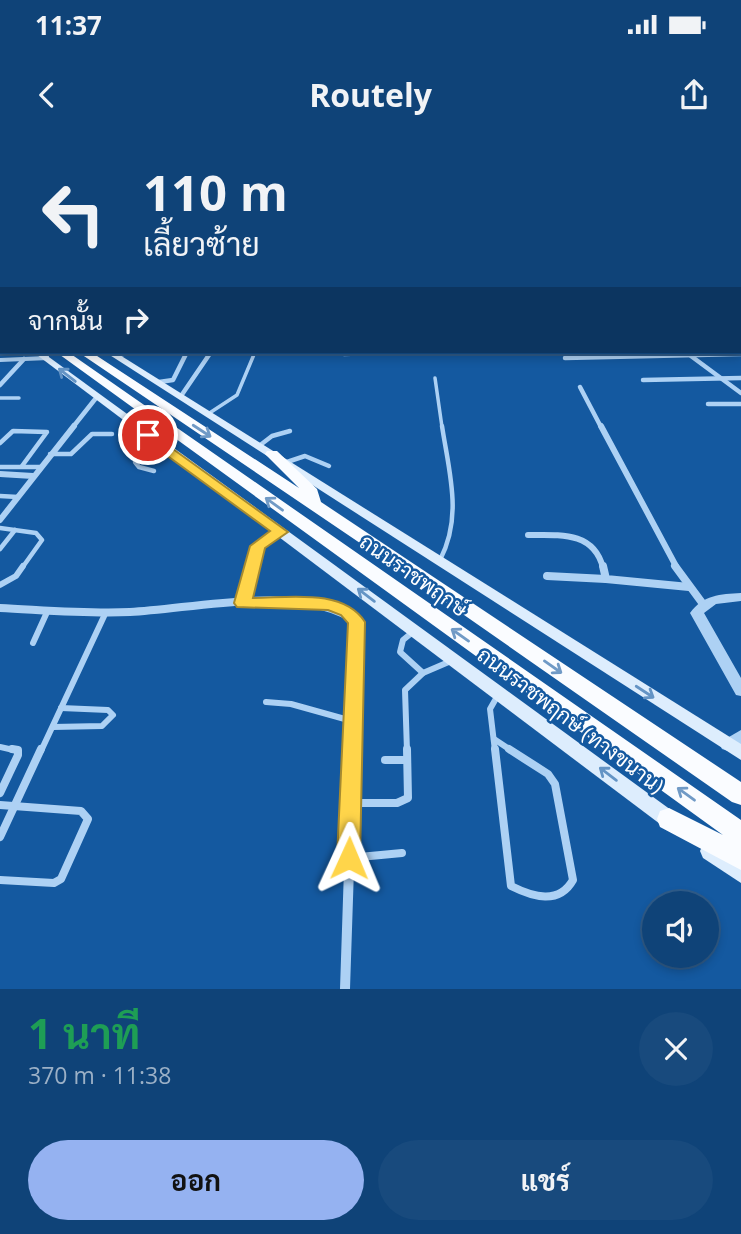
<!DOCTYPE html>
<html lang="th">
<meta charset="utf-8">
<style>
:root{--surface:#0f4378;--page:#184a7d;--text:#f1f3f6;--muted:#9bb0c6;--line:#2f5c8a;--accent:#95b2f1}
body{margin:0;font-family:"Open Sans",Sarabun,sans-serif;background:var(--page);color:var(--text);height:100vh;display:flex;flex-direction:column;font-size:26px;white-space:nowrap}
*{box-sizing:border-box;margin:0}
p{font-size:23px;color:var(--muted)}
.icon{flex:none;width:38px;height:38px;fill:none;stroke:currentColor;stroke-width:2;stroke-linecap:round;stroke-linejoin:round}
.map{position:relative;height:849px;overflow:hidden}
.drawer{display:flex;flex-direction:column;background:var(--surface);flex:1}
.drawer>*{flex:none}
.banner{position:absolute;left:0px;top:0px;width:742px;height:214px;box-shadow:0 4px 10px #0003,0 0 0 2px var(--line);background:#0f4378;color:var(--text);overflow:hidden}
.controls{position:absolute;left:642px;top:751px;display:grid;gap:14px}
.controls a{display:grid;place-items:center;width:77px;height:77px;border-radius:50%;background:var(--surface);box-shadow:0 4px 10px #0003,0 0 0 2px var(--line);font-size:35px}
.pin{position:absolute;display:grid;place-items:center;width:60px;height:60px;color:#fff;margin:-30px;border:4px solid #fff;border-radius:50%;box-shadow:0 2px 7px #0007}
.me{position:absolute;width:77px;margin:-38px;rotate:1deg;stroke-linejoin:round;filter:drop-shadow(0 0 5px #0008)}
.turn{display:flex;align-items:center;gap:24px;height:147px;padding:0 28px;font-size:32px}
.turn .icon{width:91px;height:91px;stroke-width:2.5}
.turn b{display:block;font-size:49px;line-height:60px}
.then{display:flex;align-items:center;height:66px;padding:0 28px;background:#0003;gap:14px;font-size:26px}
.round{display:grid;place-items:center;flex:none;width:74px;height:74px;border-radius:37px;background:var(--page)}
.head{display:flex;align-items:center;justify-content:space-between;height:119px;padding:0 28px}
h1{font-size:42px;font-weight:700;line-height:52px;color:#1e9e55}
.action{display:flex;gap:14px;margin-top:auto;padding:14px 28px}
.action a{flex:1;height:80px;border-radius:42px;background:var(--accent);color:#111;font-size:28px;font-weight:700;line-height:80px;text-align:center}
.action a+a{background:var(--page);color:var(--text)}
.status{display:flex;justify-content:space-between;align-items:center;height:49px;padding:0 35px;background:var(--surface);direction:ltr}
.status svg{height:19px;fill:currentColor}
header{display:flex;justify-content:space-between;align-items:center;height:91px;padding:0 28px;background:var(--surface);font-size:32px;font-weight:700}
.map>svg:first-child{display:block}
</style>
<div class="status"><b>11:37</b><svg viewBox="0 0 49 12"><path d="M0 12V9h3v3zM5 12V6h3v6zM10 12V3h3v9zM15 12V0h3v12zM26 1h20v11H26zM47 4h2v5h-2z"/></svg></div>
<header><svg class="icon" aria-label="back" viewBox="0 0 24 24"><path d="M15 5l-7 7 7 7"/></svg>Routely<svg class="icon" aria-label="share" viewBox="0 0 24 24"><path d="M12 15V3M7 8l5-5 5 5M5 13v7h14v-7"/></svg></header>
<div class="map">
<svg width="741" height="849" viewBox="0 0 741 849">
<rect width="100%" height="100%" fill="#1459a0"/>
<g fill="none" stroke-linecap="round" stroke-linejoin="round">
<g stroke="#add1f4" stroke-width="3.5">
<polyline points="117,216 133,212"/>
<polyline points="435,238 442,287"/>
<polyline points="0,258 19,258"/>
<polyline points="208,274 237,255 255,212"/>
</g>
<g stroke="#add1f4" stroke-width="4.5">
<polyline points="0,303 13,291 47,292 22,326"/>
<polyline points="259,306 272,296 290,291"/>
<polyline points="50,314 71,314 92,294 112,294"/>
<polyline points="287,322 305,316 329,326"/>
<polyline points="0,327 40,327"/>
<polyline points="154,331 139,327 135,322 164,307"/>
<polyline points="0,356 18,357"/>
<polyline points="0,388 36,393 42,400 22,428"/>
<polyline points="0,409 15,390"/>
<path d="M440 420C463 376 449 332 442 286"/>
<polyline points="252,428 258,406 280,392"/>
</g>
<g stroke="#add1f4" stroke-width="6">
<polyline points="0,445 16,436 23,426"/>
<polyline points="243,461 253,426"/>
<polyline points="414,491 403,500 400,512 423,533"/>
<polyline points="33,503 48,470"/>
<polyline points="266,562 291,564 352,581"/>
<polyline points="53,587 102,586 113,575 108,570 61,568"/>
<polyline points="494,599 512,611"/>
<polyline points="0,607 18,611"/>
<polyline points="41,611 106,472"/>
<polyline points="407,611 405,550 423,533 451,521"/>
<polyline points="495,611 490,569 498,555"/>
</g>
<g stroke="#add1f4" stroke-width="8">
<path d="M495 609 511 746C533 757 559 765 573 740L555 644 548 634 509 609"/>
<polyline points="385,620 406,620"/>
<polyline points="0,653 18,615 18,610 12,609"/>
<polyline points="352,663 397,663 408,658 407,609"/>
<polyline points="0,665 81,671 88,679 61,739 54,743 0,740"/>
<polyline points="0,697 41,609"/>
<polyline points="349,718 402,713"/>
</g>
<g stroke="#add1f4" stroke-width="4.5">
<polyline points="344,214 399,212"/>
<polyline points="691,216 741,253"/>
<polyline points="565,218 741,214"/>
<polyline points="643,240 741,238"/>
<polyline points="159,242 173,240 187,212"/>
<polyline points="0,245 24,219"/>
<polyline points="580,247 601,287"/>
<polyline points="181,256 211,212"/>
<polyline points="708,264 741,264"/>
<polyline points="73,287 96,258"/>
</g>
<g stroke="#add1f4" stroke-width="6">
<polyline points="601,286 677,428"/>
<polyline points="0,334 33,336"/>
<polyline points="0,380 74,286"/>
<path d="M528 395C559 395 594 391 603 428"/>
</g>
<g stroke="#add1f4" stroke-width="8">
<polyline points="603,426 606,439 689,447"/>
<polyline points="675,426 703,464"/>
<polyline points="547,436 606,439"/>
<path d="M0 468C43 470 86 474 130 472 194 469 304 442 357 482L353 611"/>
</g>
<polyline stroke="#add1f4" stroke-width="10" points="345,849 353,609"/>
<g fill="#add1f4" fill-rule="evenodd">
<rect x="740" y="136" width="1" height="5"/>
<polygon points="46,216 49,216 49,220 0,222 0,218"/>
<path d="M741 453V461L716 464 704 473 741 538V556L736 555 690 473C703 455 720 454 741 453Z"/>
<polygon points="741,590 741,604 728,611 722,609 720,605 722,601"/>
</g>
<g fill="#ddedfd" fill-rule="evenodd">
<rect x="0" y="139" width="2" height="5"/>
<polygon points="0,181 2,182 2,187 0,187"/>
<polygon points="33,212 42,212 682,678 685,684 682,690 675,693 668,690"/>
<polygon points="105,212 115,212 741,604 741,620"/>
<polygon points="710,702 741,721 741,743 703,718 700,711 703,704"/>
</g>
<g fill="#fafcff" fill-rule="evenodd">
<polygon points="0,152 2,153 2,159 0,158"/>
<rect x="0" y="166" width="2" height="7"/>
<polygon points="56,212 68,212 741,680 741,730 660,687 657,679 660,671 669,668 723,695"/>
<polygon points="78,212 91,212 299,348 265,314 267,311 277,311 317,349 321,362 741,642 741,665 732,662 388,422"/>
</g>
</g>
<defs><path id="oneway-shaft" d="M-6 0H5M1.5-3L5.5 0L1.5 3" fill="none" stroke-width="1.6" stroke-linecap="round" stroke-linejoin="round" transform="scale(1.75)"/></defs>
<g stroke="#6494c5">
<use href="#oneway-shaft" transform="translate(67 235) rotate(-142)"/>
<use href="#oneway-shaft" transform="translate(366 455) rotate(-143)"/>
<use href="#oneway-shaft" transform="translate(645 552) rotate(33)"/>
<use href="#oneway-shaft" transform="translate(608 634) rotate(-143)"/>
</g>
<g stroke="#709ac6">
<use href="#oneway-shaft" transform="translate(202 291) rotate(33)"/>
<use href="#oneway-shaft" transform="translate(274 364) rotate(-144)"/>
<use href="#oneway-shaft" transform="translate(460 495) rotate(-145)"/>
<use href="#oneway-shaft" transform="translate(553 527) rotate(35)"/>
<use href="#oneway-shaft" transform="translate(686 654) rotate(-144)"/>
</g>
<linearGradient id="sky" x2="0" y2="1"><stop stop-color="#0b3158"/><stop offset="0.45" stop-color="#346aa7"/><stop offset="1" stop-color="#346aa7" stop-opacity="0"/></linearGradient>
<rect width="741" height="216" fill="url(#sky)"/>
<path fill="#ffd54a" stroke="#a68a30" stroke-width="2" d="M148 291 288 392 265 408 253 458C288 458 343 448 365 482L360 718 357 725 349 728 340 725 337 718 348 483 341 475 328 470 237 467 234 463 250 406 270 391 143 298 141 295Z"/>
<g text-anchor="middle" dominant-baseline="central" stroke-width="5" stroke-linejoin="round" paint-order="stroke">
<g font-size="21" fill="#fff" stroke="#1459a0">
<text transform="translate(414 435) rotate(35)">ถนนราชพฤกษ์</text>
<text transform="translate(571 580) rotate(37)">ถนนราชพฤกษ์ (ทางขนาน)</text>
</g>
</g>
</svg>
<div class="controls">
<a><svg class="icon" aria-label="sound" viewBox="0 0 24 24"><path d="M4 9h4l5-4v14l-5-4H4zM17 9q2 3 0 6"/></svg></a>
</div>
<div class="pin" style="left:148px;top:295px;background:#d93025"><svg class="icon" aria-label="arrive" viewBox="0 0 24 24"><path d="M6 21V4h12l-3 4 3 4H6"/></svg></div>
<svg class="me" style="left:349px;top:718px" viewBox="-20 -20 40 40"><path d="M0-17L14 15 0 8-14 15z" fill="#ffd54a" stroke="#fff" stroke-width="4"/></svg>
<div class="banner">
<div class="turn"><svg class="icon" aria-label="left" viewBox="0 0 24 24"><path d="M17 20v-9H6M10 6l-5 5 5 5"/></svg><div><b>110 m</b>เลี้ยวซ้าย</div></div>
<div class="then">จากนั้น<svg class="icon" aria-label="right" viewBox="0 0 24 24"><path d="M7 20v-9h11M14 6l5 5-5 5"/></svg></div>
</div>
</div>
<section class="drawer">
<div class="head"><div><h1>1 นาที</h1><p>370 m · 11:38</p></div><a class="round"><svg class="icon" aria-label="close" viewBox="0 0 24 24"><path d="M6 6l12 12M18 6L6 18"/></svg></a></div>
<div class="action"><a>ออก</a><a>แชร์</a></div>
</section>
